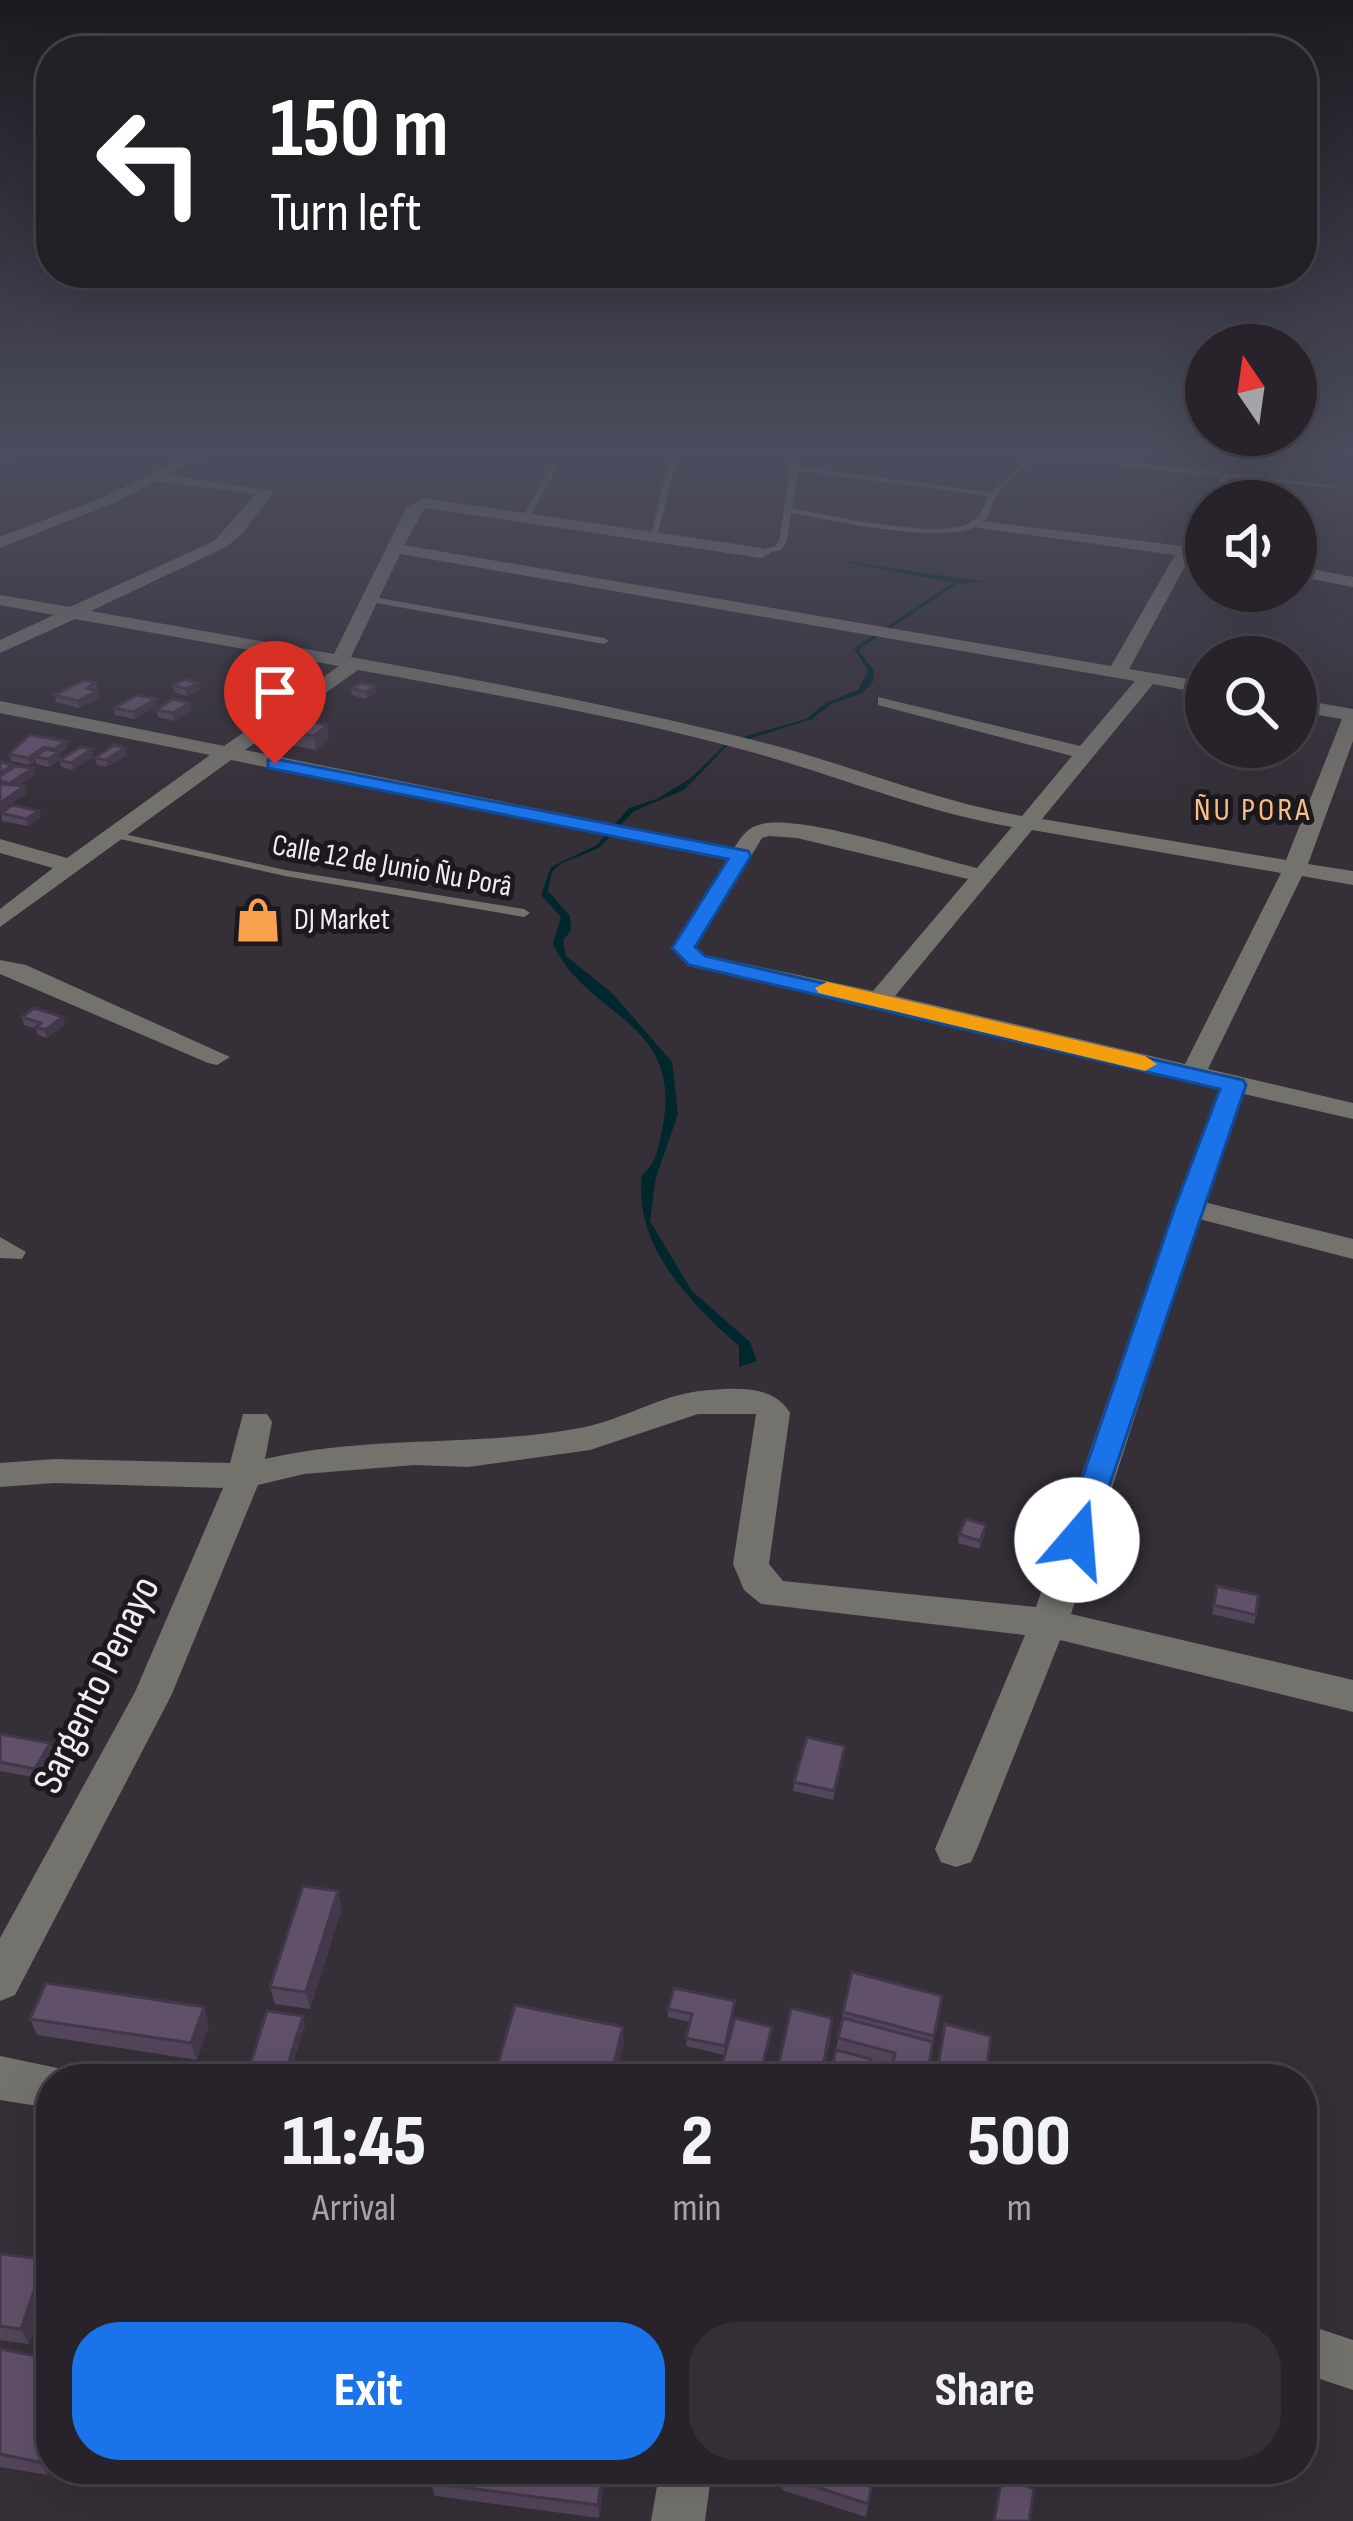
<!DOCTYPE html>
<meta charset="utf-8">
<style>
:root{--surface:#28232a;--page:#342f36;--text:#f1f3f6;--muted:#a5a4a8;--line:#444047;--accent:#1a73e8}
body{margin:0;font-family:"Sofia Sans Condensed",sans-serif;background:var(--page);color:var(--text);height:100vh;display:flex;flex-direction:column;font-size:45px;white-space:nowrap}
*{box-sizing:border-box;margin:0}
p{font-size:39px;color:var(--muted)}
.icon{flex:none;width:66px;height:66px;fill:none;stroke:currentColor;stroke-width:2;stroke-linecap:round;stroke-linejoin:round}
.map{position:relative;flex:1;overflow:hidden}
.panel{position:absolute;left:36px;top:2064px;width:1281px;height:420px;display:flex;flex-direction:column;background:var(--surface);border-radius:48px;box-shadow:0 12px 48px #0002,0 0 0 3px var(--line)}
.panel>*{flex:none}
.banner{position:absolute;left:36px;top:36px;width:1281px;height:252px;border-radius:48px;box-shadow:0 12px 48px #0002,0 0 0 3px var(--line);background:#202124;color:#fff;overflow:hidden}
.needle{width:78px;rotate:347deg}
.tools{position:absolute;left:1185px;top:324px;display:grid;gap:24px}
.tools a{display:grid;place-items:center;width:132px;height:132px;border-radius:50%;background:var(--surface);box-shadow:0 12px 48px #0002,0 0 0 3px var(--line);font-size:60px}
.pin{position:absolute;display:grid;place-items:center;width:102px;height:102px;color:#fff;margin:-123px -51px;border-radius:50% 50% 50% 0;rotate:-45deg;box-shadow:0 0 12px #0007}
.pin .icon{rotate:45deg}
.me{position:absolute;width:132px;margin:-66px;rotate:18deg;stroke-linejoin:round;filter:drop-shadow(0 0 9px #0008)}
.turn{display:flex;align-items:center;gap:42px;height:252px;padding:0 36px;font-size:54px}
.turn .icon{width:156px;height:156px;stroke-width:2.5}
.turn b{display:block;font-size:84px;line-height:102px}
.eta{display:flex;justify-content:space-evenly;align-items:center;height:204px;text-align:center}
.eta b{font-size:72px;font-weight:800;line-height:84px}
.action{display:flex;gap:24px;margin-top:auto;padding:24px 36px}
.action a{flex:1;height:138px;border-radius:48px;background:var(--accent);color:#fff;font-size:48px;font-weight:800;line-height:138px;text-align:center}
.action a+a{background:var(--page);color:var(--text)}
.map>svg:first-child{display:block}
</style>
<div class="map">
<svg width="1353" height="2521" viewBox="0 0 1353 2521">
<rect width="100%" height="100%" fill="#352f38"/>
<path fill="#00272c" d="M830 559 984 582 957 584 862 647 859 651 873 669 874 680 863 693 831 704 812 719 727 746 684 790 634 811 599 848 562 863 552 872 548 891 570 916 571 930 563 941 566 956 612 993 672 1062 678 1114 656 1177 650 1221 692 1291 750 1342 757 1361 739 1367V1346C689 1302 633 1244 642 1175 658 1161 659 1145 663 1125 682 1019 588 1019 553 944L561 917 541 895 551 867 597 845 629 808 657 799 691 778 729 741 806 719 826 703 858 690 868 671 854 648 953 583Z"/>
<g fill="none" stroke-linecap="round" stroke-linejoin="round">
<g fill="#74726d" fill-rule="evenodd">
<path d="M793 451H801L798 467 992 492 1035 451 1337 486 1333 488 1229 477 1217 501H1209L1222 477 1037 457C1024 470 1007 481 996 496 991 503 991 514 984 521 957 549 829 520 791 513L787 541 781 550 759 555V551L775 546 779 541ZM798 471 988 496C984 504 982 515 974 521 947 542 827 515 792 508Z"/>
<polygon points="672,462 676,464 657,537 650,539 668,464"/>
<polygon points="553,467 557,469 529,517 522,519 549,469"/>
<polygon points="1206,511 1206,520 1189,551 1182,553 1202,513"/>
<polygon points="368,596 604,638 609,641 604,644 365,601 364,599"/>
<polygon points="111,831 285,870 524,909 530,913 524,917 285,876 107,836 107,832"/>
</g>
<g fill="#74726d" fill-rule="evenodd">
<polygon points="6,451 26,451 0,463 0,454"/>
<path d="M156 473 274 491 242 534 226 547 91 611 334 654 406 508 423 498 762 548 770 553 762 558 425 508 404 545 1111 666 1175 555 979 528 971 523 973 520 1206 549V559L1190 557 1129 669 1206 682V694L1153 684 1042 819 1286 860 1342 719 1296 711V699L1353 709V741L1308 864 1353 871V885L1302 876 1208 1069 1353 1103V1119L1244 1094 1204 1202 1353 1239V1259L1199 1219 1071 1614 1353 1680V1712L1060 1640 977 1849 971 1862 956 1867 941 1862 935 1849 1025 1635 761 1604 744 1590 733 1564 756 1414H698L590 1450 468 1467 415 1465 304 1474 258 1485 171 1696 15 1995 0 2001V1938L135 1692 223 1488 54 1483 0 1487V1463L54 1459 230 1463 243 1414H267L272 1422 265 1459C370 1434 479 1448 585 1427 623 1419 660 1396 699 1391 731 1388 773 1383 790 1413L769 1564 783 1581 1036 1607 1174 1207 1220 1088 688 966 671 948 727 860 231 760 0 927V909L53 868 0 853V839L67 858 210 755 0 713V701L224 746 339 666 75 619 0 653V640L54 615 0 605V595L70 607 214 541 256 494 151 481 148 478ZM400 554 1135 681 1080 746 878 697V705L1072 756 1022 816C934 801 851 765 765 743 628 708 490 682 351 657ZM358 670C492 694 625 717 755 753 841 777 924 812 1012 827L977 868C930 857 803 814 762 824 747 827 742 836 734 848L245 750ZM1032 830 1281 873 1185 1064 895 996ZM769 836 797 838 968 879 873 991 705 955 696 947 762 838Z"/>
<polygon points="1296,566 1353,577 1353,587 1296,576"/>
<polygon points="0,960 26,965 230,1057 217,1065 208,1063 0,974"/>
<polygon points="0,1237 26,1252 22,1259 0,1258"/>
<polygon points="0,2056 67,2070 71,2079 51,2079 51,2108 0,2100"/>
<polygon points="1302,2323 1353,2340 1353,2390 1302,2373"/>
<polygon points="660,2469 712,2469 705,2521 651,2521"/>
</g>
<polygon fill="#74726d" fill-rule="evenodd" points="196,451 215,451 114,503 0,548 0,537 104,497"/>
</g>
<g fill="#53455a">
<polygon points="96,683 99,698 79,708 56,702 55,695"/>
<polygon points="198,683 199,690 187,696 174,692 173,685"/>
<polygon points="351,688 376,693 366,699 352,695"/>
<polygon points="157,706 134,719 115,715 114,708"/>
<polygon points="156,710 191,710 174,721 158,717"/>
<polygon points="273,728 329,739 316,750 275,742"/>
<polygon points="30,735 67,748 59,754 61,759 49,767 36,764 36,761 30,765 11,761 9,754"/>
<polygon points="125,748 127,755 107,767 97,765 95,758"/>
<polygon points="93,757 72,770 61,767 60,760"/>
<polygon points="39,811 40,818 28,826 2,821 1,813"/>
<polygon points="22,1017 65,1025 47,1038 38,1035 36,1029 24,1025"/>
<polygon points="985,1533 979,1549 958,1543 959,1534"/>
<polygon points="1217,1586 1256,1615 1254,1624 1212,1614"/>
<polygon points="0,1734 50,1743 53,1751 38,1778 0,1771"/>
<polygon points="845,1746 833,1800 793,1791 794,1782"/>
<polygon points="342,1908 310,2009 275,2004 270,1987"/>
<polygon points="942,1996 926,2079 870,2064 836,2050 843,2012"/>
<polygon points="735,2001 724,2055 686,2046 690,2022 668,2017 668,2009"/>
<polygon points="303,2016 305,2025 289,2075 253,2070 251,2062"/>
<polygon points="30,2019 209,2024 197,2060 37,2035"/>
<polygon points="831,2035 822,2079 777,2079 778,2068"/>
<polygon points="991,2036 985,2074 974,2071 935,2079"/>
<polygon points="624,2043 615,2079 499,2079 497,2067"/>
<polygon points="0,2254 51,2272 51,2279 29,2344 0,2340"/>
<polygon points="0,2349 51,2359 51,2467 48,2475 0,2467"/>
<polygon points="178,2469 248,2469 246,2478 179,2471"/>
<polygon points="785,2469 875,2469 866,2517 782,2490"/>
<polygon points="940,2469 970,2469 967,2480"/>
<polygon points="605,2477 599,2518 435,2496 431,2483"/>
</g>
<g fill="#43384a">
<polygon points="198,683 199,690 187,696 186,689"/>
<polygon points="375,686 376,693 366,699 366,692"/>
<polygon points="97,691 99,698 79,708 78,701"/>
<polygon points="156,699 157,706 134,719 133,712"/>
<polygon points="190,703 191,710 174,721 173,713"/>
<polygon points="328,725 329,739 316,750 314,736"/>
<polygon points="66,741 67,748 59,754 61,759 49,767 48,759 54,749"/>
<polygon points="44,747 45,755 35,757 36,761 30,765 28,758"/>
<polygon points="125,748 127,755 107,767 106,760"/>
<polygon points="92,749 93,757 72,770 71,763"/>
<polygon points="33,768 35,775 12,790 10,783"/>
<polygon points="25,786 26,794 0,812 0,803"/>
<polygon points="39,811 40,818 28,826 26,819"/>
<polygon points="63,1017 65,1025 47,1038 45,1030"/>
<polygon points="50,1743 53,1751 38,1778 35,1769"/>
<polygon points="338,1891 342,1908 310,2009 306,1992"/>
<polygon points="204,2007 209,2024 197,2060 191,2043"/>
<polygon points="303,2016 305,2025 289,2075 287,2067"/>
<polygon points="623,2027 624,2043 615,2079 610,2079"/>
<polygon points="45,2259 51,2272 51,2279 29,2344 21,2329"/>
<polygon points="51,2431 51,2467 48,2475 39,2462"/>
<polygon points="603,2469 605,2477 599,2518 598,2505"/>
</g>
<g fill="#605069" stroke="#43384a" stroke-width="3">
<polygon points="185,679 198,683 186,689 173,685"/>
<polygon points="84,680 96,683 87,688 97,691 78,701 55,695"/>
<polygon points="361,683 375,686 366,692 351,688"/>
<polygon points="137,695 156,699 133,712 114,708"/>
<polygon points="173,699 190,703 173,713 156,710"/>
<polygon points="286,717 328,725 314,736 273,728"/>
<polygon points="30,735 66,741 54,749 44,747 28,758 9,754"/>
<polygon points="114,745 125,748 106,760 95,758"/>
<polygon points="81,747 92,749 71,763 60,760"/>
<polygon points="46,749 59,752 48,759 35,757"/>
<polygon points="0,762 13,765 3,771 0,770"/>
<polygon points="16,766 33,768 10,783 0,781 0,776"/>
<polygon points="0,784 25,786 0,803"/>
<polygon points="13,805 39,811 26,819 1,813"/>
<polygon points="34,1008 63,1017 45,1030 36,1027 41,1023 22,1017"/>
<polygon points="966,1519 986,1525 980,1541 959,1534"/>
<polygon points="1217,1586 1258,1595 1256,1615 1214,1605"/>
<polygon points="0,1734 50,1743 35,1769 0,1762"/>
<polygon points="807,1737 845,1746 834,1791 794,1782"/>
<polygon points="303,1886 338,1891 306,1992 270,1987"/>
<polygon points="852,1972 942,1996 934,2036 843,2012"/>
<polygon points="46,1983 204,2007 191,2043 30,2019"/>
<polygon points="674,1988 735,2001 725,2046 686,2038 692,2014 668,2009"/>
<polygon points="515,2005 623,2027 610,2079 557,2079 497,2067"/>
<polygon points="791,2008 832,2018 821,2078 778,2068"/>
<polygon points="267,2011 303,2016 287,2067 251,2062"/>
<polygon points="735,2018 772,2027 759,2079 718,2079"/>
<polygon points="843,2018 933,2042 926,2079 890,2079 895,2053 838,2038"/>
<polygon points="945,2024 991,2036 987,2066 976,2062 973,2079 936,2079"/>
<polygon points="836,2050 871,2059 866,2079 829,2079"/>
<polygon points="1003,2069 1051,2079 1002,2079"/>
<polygon points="0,2254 45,2259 21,2329 0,2326"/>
<polygon points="0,2349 51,2359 51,2431 39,2462 0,2454"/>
<polygon points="434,2469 603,2469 598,2505 431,2483"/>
<polygon points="785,2469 875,2469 868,2504 783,2476"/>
<polygon points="1002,2477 1034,2489 1029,2521 994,2521"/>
</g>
<linearGradient id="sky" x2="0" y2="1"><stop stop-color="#1d1a1f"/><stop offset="0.56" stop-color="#4b4d5e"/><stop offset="1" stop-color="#4b4d5e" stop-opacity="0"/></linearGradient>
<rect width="1353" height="804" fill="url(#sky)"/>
<polygon fill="#1a73e8" stroke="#114b97" stroke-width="3" points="275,759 748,851 751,856 695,947 705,956 1243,1080 1246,1085 1088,1548 1066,1548 1061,1540 1175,1207 1220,1089 689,965 672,948 728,859 268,768 268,760"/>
<polygon fill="#f59e0b" points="827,982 1145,1056 1157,1064 1145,1071 819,993 815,988"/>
<defs>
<g id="shop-bare" transform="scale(3.6)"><path d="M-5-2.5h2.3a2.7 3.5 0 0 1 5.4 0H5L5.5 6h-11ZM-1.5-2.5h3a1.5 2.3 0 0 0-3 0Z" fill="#f9a04c" stroke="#1b191d" stroke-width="2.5" paint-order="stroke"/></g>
</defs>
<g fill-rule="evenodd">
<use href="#shop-bare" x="258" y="920"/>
</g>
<g text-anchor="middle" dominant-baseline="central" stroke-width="10" stroke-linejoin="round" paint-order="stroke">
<g font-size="30" fill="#f0ecf2" stroke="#1b191d">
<text transform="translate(392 866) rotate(10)">Calle 12 de Junio Ñu Porâ</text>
</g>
<g font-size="30" fill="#f0ecf2" stroke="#1b191d" text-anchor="start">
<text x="294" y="920">DJ Market</text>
</g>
<g font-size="33" letter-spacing="3" fill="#fdbe88" stroke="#1b191d">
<text x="1253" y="810">ÑU PORA</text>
</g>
<g font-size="42" fill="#f0ecf2" stroke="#1b191d">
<text transform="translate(97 1685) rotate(-64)">Sargento Penayo</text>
</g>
</g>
</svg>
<div class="tools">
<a><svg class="needle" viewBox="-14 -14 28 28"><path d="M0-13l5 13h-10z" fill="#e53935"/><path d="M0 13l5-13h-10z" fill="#a5a4a8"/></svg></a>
<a><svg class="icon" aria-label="sound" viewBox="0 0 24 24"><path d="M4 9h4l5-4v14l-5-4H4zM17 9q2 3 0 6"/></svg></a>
<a><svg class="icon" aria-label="search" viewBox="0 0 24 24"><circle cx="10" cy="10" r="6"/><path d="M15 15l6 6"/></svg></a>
</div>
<div class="pin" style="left:275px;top:764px;background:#d93025"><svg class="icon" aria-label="arrive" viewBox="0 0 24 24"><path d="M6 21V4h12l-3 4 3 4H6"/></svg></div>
<svg class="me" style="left:1077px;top:1540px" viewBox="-20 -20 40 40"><circle r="19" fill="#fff"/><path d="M0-13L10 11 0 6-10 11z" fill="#1a73e8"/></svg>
<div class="banner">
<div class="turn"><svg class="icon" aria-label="left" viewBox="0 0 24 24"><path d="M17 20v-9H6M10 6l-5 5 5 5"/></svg><div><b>150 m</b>Turn left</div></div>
</div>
<section class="panel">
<div class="eta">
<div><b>11:45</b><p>Arrival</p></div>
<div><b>2</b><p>min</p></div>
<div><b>500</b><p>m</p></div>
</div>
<div class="action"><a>Exit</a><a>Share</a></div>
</section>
</div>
